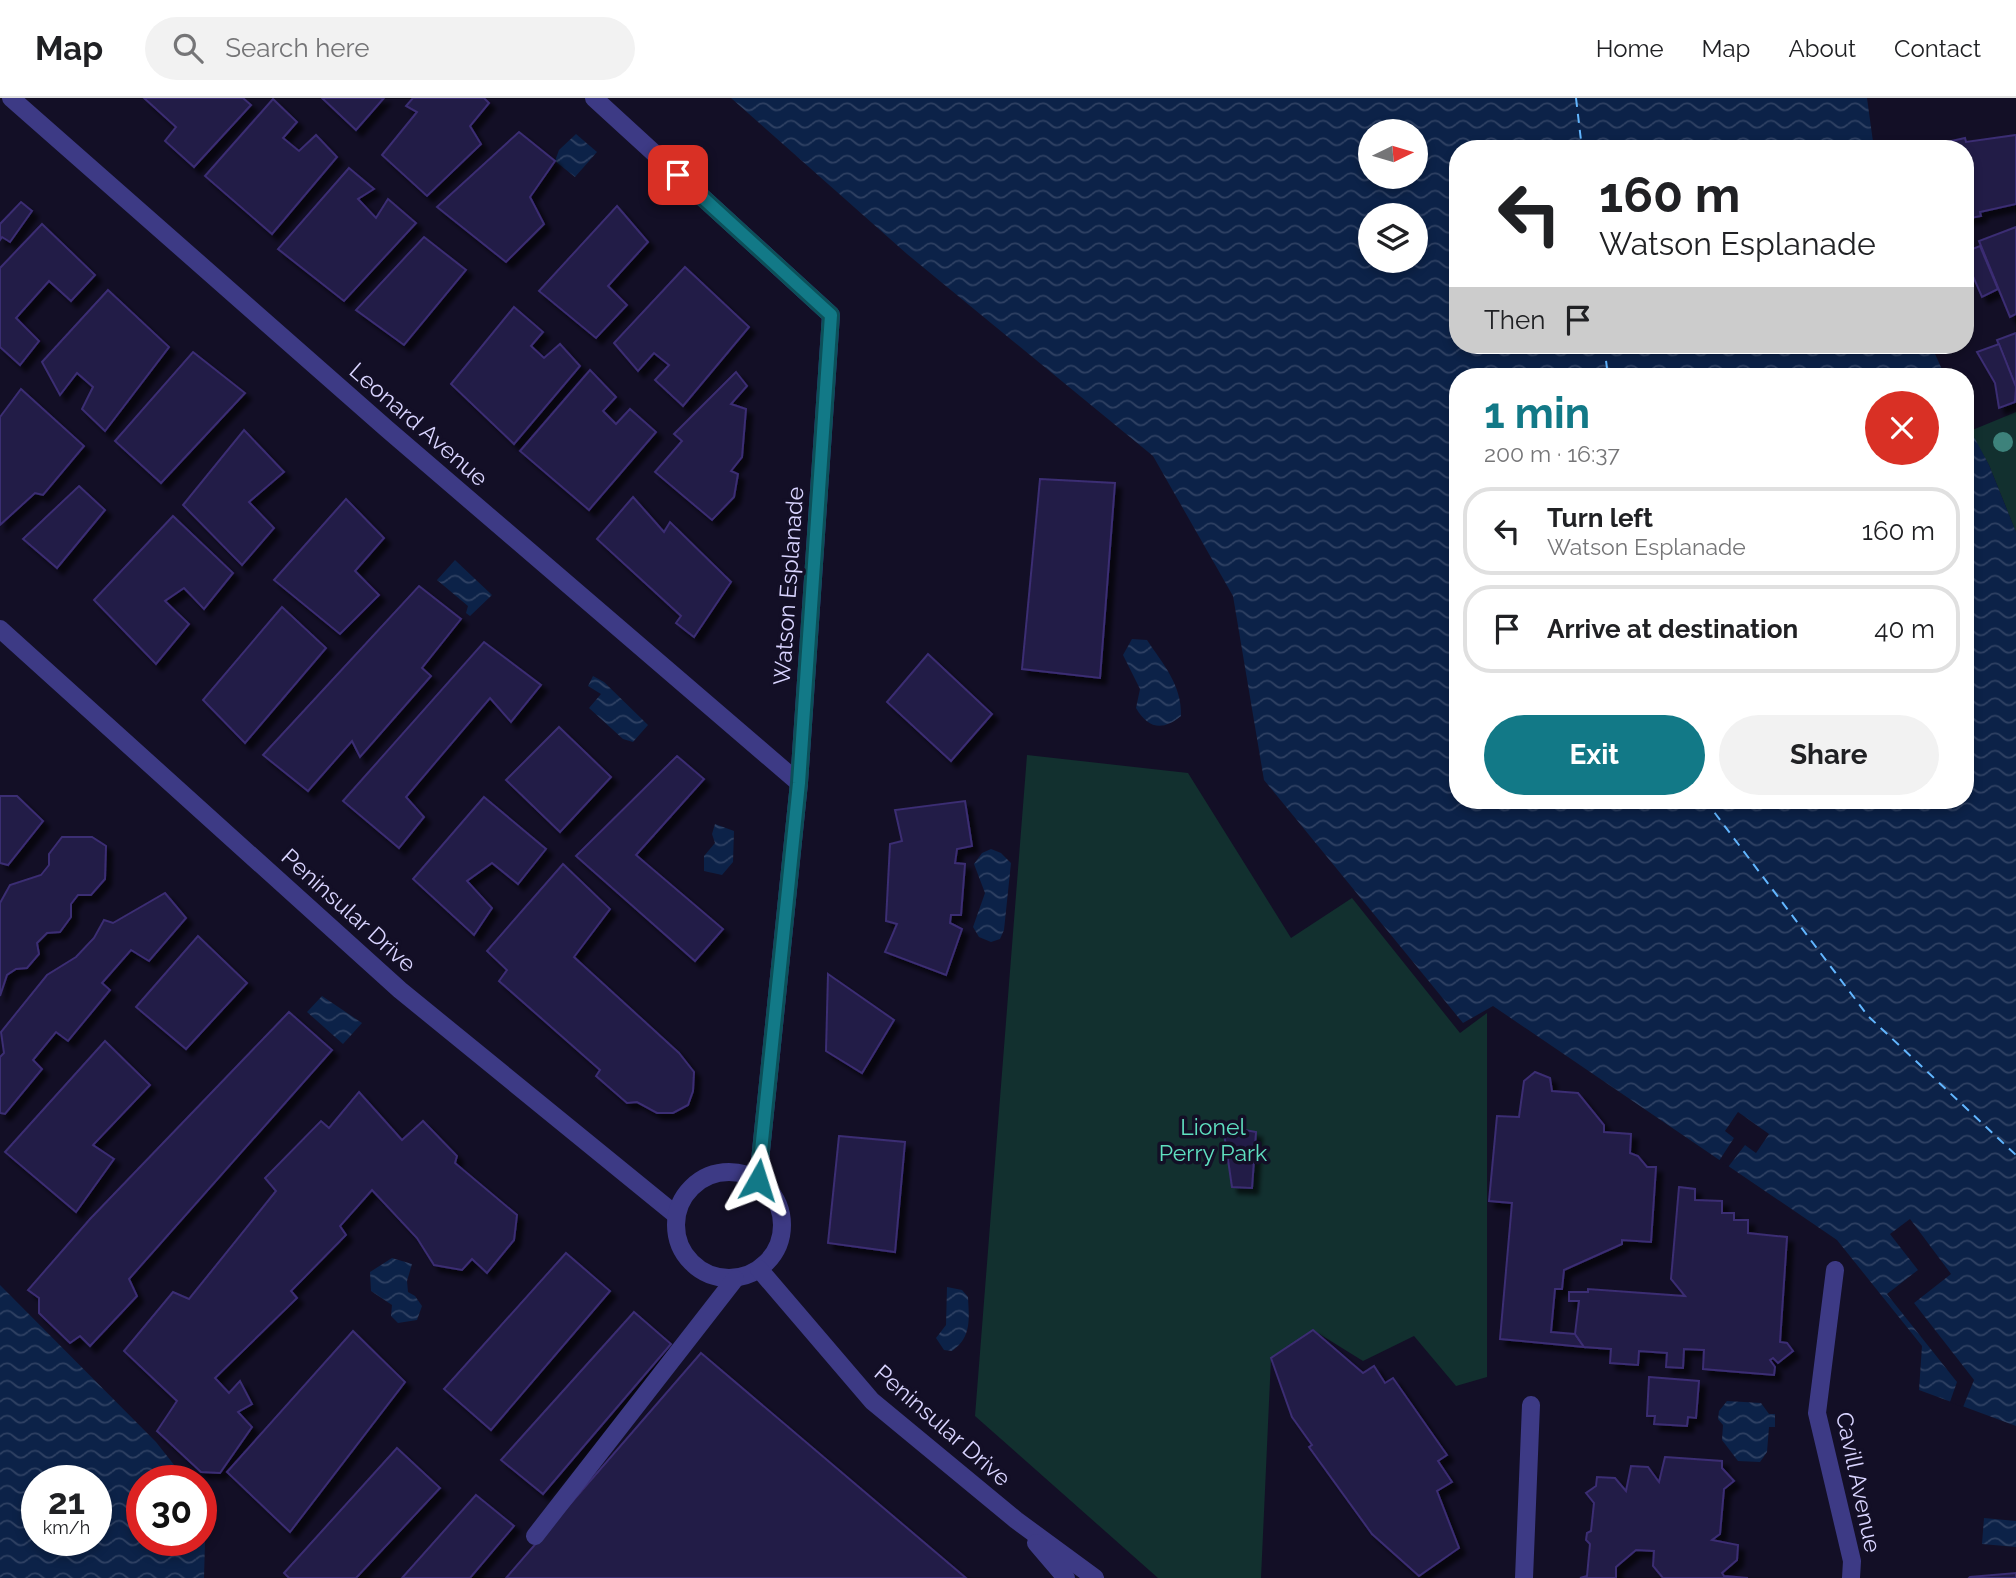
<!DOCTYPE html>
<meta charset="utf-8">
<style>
:root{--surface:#fff;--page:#f2f2f2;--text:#202124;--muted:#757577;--line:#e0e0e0;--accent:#127987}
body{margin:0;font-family:Raleway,sans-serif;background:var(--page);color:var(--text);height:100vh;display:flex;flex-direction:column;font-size:26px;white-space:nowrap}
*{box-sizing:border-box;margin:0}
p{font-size:23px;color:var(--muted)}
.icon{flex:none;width:38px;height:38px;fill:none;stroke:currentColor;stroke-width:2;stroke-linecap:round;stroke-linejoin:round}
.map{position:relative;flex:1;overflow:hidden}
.drawer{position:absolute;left:1449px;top:270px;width:525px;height:441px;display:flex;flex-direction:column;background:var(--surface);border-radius:28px;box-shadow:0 4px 10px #0003}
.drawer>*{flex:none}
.top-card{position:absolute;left:1449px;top:42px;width:525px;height:214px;border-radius:28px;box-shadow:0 4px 10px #0003;background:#fff;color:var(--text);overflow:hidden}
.needle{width:46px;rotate:85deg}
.buttons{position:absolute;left:1358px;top:21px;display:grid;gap:14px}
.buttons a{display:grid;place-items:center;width:70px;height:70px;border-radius:50%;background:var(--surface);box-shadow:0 4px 10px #0003;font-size:35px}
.speed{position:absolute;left:21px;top:1367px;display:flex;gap:14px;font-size:35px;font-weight:700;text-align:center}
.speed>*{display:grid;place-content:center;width:91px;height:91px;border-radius:50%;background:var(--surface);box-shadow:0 4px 10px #0003;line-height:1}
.speed small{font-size:18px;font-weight:400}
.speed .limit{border:10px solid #d22;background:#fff;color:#111}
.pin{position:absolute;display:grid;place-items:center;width:60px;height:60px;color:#fff;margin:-30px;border-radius:14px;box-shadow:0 4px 10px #0006}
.me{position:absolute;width:77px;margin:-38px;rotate:6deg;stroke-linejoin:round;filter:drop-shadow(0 0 5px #0008)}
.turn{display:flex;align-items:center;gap:24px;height:147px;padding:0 35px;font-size:32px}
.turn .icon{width:91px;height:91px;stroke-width:2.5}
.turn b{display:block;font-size:49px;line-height:60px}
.then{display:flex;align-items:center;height:66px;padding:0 35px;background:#0003;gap:14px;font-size:26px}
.round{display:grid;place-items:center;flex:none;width:74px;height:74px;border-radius:37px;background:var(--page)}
.overview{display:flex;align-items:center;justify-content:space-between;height:119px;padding:0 35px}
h1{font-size:42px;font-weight:700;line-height:52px;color:var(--accent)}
.action{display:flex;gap:14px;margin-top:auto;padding:14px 35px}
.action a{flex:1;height:80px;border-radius:42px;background:var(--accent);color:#fff;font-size:28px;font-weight:700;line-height:80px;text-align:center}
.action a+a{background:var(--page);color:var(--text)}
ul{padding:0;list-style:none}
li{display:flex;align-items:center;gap:21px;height:88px;margin:0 14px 10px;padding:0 21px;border:4px solid var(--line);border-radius:28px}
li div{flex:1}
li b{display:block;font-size:26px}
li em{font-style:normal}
header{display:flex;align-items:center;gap:42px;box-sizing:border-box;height:98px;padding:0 35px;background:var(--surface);border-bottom:2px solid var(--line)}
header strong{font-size:33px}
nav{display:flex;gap:38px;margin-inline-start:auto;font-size:24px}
.search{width:490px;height:63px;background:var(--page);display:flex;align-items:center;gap:18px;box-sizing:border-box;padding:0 24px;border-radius:38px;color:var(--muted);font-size:26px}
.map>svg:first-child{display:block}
</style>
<header>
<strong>Map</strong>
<div class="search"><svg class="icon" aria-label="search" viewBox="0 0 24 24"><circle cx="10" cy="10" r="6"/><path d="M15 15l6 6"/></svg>Search here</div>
<nav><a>Home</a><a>Map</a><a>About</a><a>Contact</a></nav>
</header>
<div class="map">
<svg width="2016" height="1480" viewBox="0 0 2016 1480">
<defs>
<pattern id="water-waves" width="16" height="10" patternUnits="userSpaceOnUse" patternTransform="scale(1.75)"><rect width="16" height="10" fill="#0c2248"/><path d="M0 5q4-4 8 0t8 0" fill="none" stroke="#2f4163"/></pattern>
<filter id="shadow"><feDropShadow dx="6" dy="6" stdDeviation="2" flood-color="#0009"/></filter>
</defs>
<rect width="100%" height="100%" fill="#130f26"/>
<g fill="#12302f">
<polygon points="2016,314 2016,434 1989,367 1970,333"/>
<polygon points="1027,657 1188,675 1291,840 1352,800 1460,935 1487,915 1487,1279 1456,1288 1414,1238 1363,1263 1313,1232 1271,1260 1261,1480 1158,1480 975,1318"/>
</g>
<g fill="url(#water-waves)" fill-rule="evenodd">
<path d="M731 0H1867L1874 51H1458V247H1931L1945 278H1458V702H1965V322L1989 367 2016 434V1328L1919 1292 1922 1248 1837 1142 1493 908 1463 925 1264 682 1233 498 1153 358 907 156ZM1370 33H1416V79H1370ZM1370 117H1416V163H1370Z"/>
<polygon points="576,36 597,54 575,79 555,63 559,52"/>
<polygon points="455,462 492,497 470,518 466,515 468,508 437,482"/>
<path d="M1132 541 1147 542C1163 566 1182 587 1181 618 1163 633 1148 631 1136 610L1140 591 1123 557Z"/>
<polygon points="593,578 604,584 648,627 633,644 623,641 589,610 601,596 588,588"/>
<polygon points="715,726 734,733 733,764 722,777 704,773 704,758 715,745 712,736"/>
<polygon points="991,751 1001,755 1011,765 1004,832 1000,841 991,844 979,839 973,829 985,795 974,766 982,755"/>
<polygon points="322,898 362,925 343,946 307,914"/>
<polygon points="392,1160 412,1166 407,1183 408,1194 415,1198 422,1208 417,1222 398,1225 391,1218 392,1207 371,1193 370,1174"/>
<path d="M0 1187 156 1344 186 1382H142V1442H201V1402L206 1408 204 1480H0ZM96 1382V1442H37V1382Z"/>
<path d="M947 1189 962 1192 968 1199C969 1221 972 1239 952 1253L944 1252 936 1240 946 1227Z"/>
<polygon points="1727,1303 1761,1305 1769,1316 1775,1316 1775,1329 1769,1329 1767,1354 1760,1364 1738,1363 1722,1342 1723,1327 1718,1321 1719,1313"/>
<polygon points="1984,1420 2016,1423 2016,1449 1982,1446"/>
</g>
<g fill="#130f26">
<polygon points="1738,1014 1769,1036 1756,1055 1745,1047 1728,1069 1719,1063 1734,1040 1725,1033"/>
<polygon points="1910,1121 1951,1176 1914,1205 1974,1282 1963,1309 1950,1304 1957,1284 1887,1196 1918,1172 1890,1136"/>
</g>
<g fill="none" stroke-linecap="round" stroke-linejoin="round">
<g stroke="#62b6ff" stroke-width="2" stroke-dasharray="9 7" stroke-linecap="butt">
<polyline points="1576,0 1582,51"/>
<polyline points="1604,247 1608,278"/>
<polyline points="1705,702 1868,918 2016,1057"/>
</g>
</g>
<g fill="#241b47" stroke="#3b2d73" stroke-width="2" filter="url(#shadow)">
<polygon points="144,0 243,0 251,7 194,69 165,43 176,29"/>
<polygon points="322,0 384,0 356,32"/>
<polygon points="413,0 484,0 489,5 470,28 481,46 427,98 382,57 417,14 406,8"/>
<polygon points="273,1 297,24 283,40 299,53 316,37 337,59 272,136 205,78"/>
<polygon points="519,34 555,63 530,99 544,126 506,164 437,109"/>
<polygon points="2016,37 2016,106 1980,114 1981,118 1965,121 1965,51 1929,48 1965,40 1966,44"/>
<polygon points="349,70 374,91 358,101 376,120 388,101 416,125 344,203 278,151"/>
<polygon points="21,104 32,113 10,144 2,139 0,142 0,126"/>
<polygon points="617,108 648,144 608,188 627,207 596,240 539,193"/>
<polygon points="42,126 95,177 71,203 49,183 16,220 39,243 20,267 0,249 0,170"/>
<polygon points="2016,129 2016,216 2010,219 1979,143"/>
<polygon points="424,139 466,172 404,247 356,212"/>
<polygon points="1980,148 1998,191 1982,199 1965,160 1965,154"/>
<polygon points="685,169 749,229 683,308 655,282 669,267 654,255 638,273 614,245"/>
<polygon points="108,192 169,249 105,333 82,311 93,289 77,275 60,297 42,264"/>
<polygon points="514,209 543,234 531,248 544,260 560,246 580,268 514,346 451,286"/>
<polygon points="2016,235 2016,289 1997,242"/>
<polygon points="1999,246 2016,289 2015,304 1999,310 1995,285 1977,254"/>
<polygon points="193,254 245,295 161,385 115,343"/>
<polygon points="590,272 616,299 603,313 616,326 630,311 656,334 589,412 520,353"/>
<polygon points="736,274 747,288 731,306 746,311 742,359 731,373 738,376 734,399 712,422 655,374 682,343 674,336"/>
<polygon points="21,291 84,348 43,397 35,395 0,427 0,319"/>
<polygon points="244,332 284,374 249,404 274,430 242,467 183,407"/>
<polygon points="1040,381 1115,385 1100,580 1022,571"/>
<polygon points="79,388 105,412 57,470 23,441"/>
<polygon points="633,399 664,434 670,424 731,484 694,539 676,525 681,518 597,441"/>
<polygon points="346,401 384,440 355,473 379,497 340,536 274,482"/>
<polygon points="173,418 233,475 204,511 184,490 165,503 189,526 156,566 94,502"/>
<polygon points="419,488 461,521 422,570 431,578 360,659 352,643 308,693 263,657"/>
<polygon points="282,509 326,550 245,645 203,602"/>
<polygon points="484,544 541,587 511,624 490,600 406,699 424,719 399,750 343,703"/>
<polygon points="928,556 992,616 951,663 887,604"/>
<polygon points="559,629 611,679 560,734 506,682"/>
<polygon points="677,658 704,681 636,757 723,831 695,863 576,758"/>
<polygon points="0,698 17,698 43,723 8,767 0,765"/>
<polygon points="484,699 546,751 518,786 492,765 467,783 492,810 474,837 413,781"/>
<polygon points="965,703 972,748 957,751 955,765 965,766 961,817 951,817 950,825 962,831 946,877 885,854 897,826 886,823 890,746 902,743 895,712"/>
<polygon points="62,739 92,739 106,748 105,781 91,797 78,797 71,806 71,819 60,834 47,835 37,845 39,856 27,870 16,871 7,877 0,898 0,805 10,787 41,777 49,767 49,756"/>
<polygon points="563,766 610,811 574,859 679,955 694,974 693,993 688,1007 673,1015 657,1015 637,1004 627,1005 596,978 600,972 499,883 507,872 487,853"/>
<polygon points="165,795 186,820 149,863 131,852 102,885 110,892 68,943 56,934 33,962 42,971 5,1016 0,1015 0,959 4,955 1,934 47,877 76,859 94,840 104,822 113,825"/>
<polygon points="198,838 247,885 186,951 136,909"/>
<polygon points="828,876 894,922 862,975 826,953"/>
<polygon points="289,914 332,952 129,1181 137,1198 90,1248 80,1238 70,1245 39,1215 39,1200 28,1192 90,1121"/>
<polygon points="105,943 150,987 93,1047 114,1061 76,1114 5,1054"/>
<polygon points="1535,974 1550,980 1552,993 1578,995 1604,1027 1604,1034 1631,1036 1630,1055 1638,1058 1647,1069 1656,1069 1651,1144 1622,1142 1622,1146 1564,1172 1562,1191 1555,1191 1551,1234 1575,1236 1584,1249 1500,1241 1512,1105 1489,1103 1497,1018 1519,1019 1524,983"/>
<polygon points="359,994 402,1042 423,1023 457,1058 455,1065 517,1117 514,1142 487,1175 472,1161 462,1172 434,1167 417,1140 372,1092 340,1128 346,1137 291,1193 297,1200 215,1280 229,1295 240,1283 252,1306 238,1314 252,1329 220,1375 201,1374 157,1333 177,1303 124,1253 173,1194 189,1201 276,1093 265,1080 321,1023 329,1030"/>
<polygon points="1223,1028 1256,1034 1252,1090 1232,1089"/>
<polygon points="839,1038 905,1044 895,1154 828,1145"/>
<polygon points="1679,1089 1695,1091 1695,1102 1722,1103 1722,1115 1734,1115 1734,1122 1748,1122 1748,1135 1787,1139 1780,1244 1787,1245 1793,1253 1778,1265 1773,1260 1770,1262 1775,1269 1774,1277 1703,1271 1704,1252 1684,1251 1683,1270 1666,1269 1667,1255 1639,1253 1638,1267 1610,1265 1611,1251 1584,1249 1575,1236 1579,1203 1569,1203 1569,1194 1588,1194 1588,1191 1685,1198 1671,1181"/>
<polygon points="566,1155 610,1193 491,1332 444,1291"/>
<polygon points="634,1214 671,1246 543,1396 501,1362"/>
<polygon points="1313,1232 1363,1275 1374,1268 1385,1285 1393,1280 1447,1357 1438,1363 1452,1384 1437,1393 1459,1450 1419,1478 1372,1436 1309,1349 1312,1347 1292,1319 1271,1260"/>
<polygon points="353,1233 405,1284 290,1434 227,1374"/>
<polygon points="701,1255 966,1480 506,1480"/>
<polygon points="1649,1279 1699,1283 1696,1320 1688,1319 1687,1328 1654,1326 1655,1318 1647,1318"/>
<polygon points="397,1350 440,1390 356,1480 289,1480 284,1475"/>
<polygon points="1665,1359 1722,1363 1722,1370 1734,1383 1724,1391 1720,1436 1712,1442 1738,1447 1737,1462 1722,1475 1724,1478 1748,1480 1663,1480 1653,1468 1654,1453 1636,1452 1616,1469 1616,1480 1580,1480 1587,1478 1590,1446 1586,1442 1587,1435 1591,1433 1594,1405 1586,1395 1596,1388 1597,1379 1615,1380 1626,1393 1631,1368 1648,1369 1659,1384"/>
<polygon points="476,1397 514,1428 470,1480 402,1480"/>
<polygon points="2016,1475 2016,1480 1969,1480 1970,1479"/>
</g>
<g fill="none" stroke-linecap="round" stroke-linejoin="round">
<g stroke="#3d3a85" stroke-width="18">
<polyline points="11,0 387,331 799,685"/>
<polyline points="594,0 831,217 799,685 758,1082"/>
<polyline points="0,531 400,892 676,1117"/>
<circle cx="729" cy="1127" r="53"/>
<polyline points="759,1171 872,1303 1016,1422 1095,1480"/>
<polyline points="1835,1172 1817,1315 1852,1463 1851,1480"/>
<polyline points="535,1438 735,1181"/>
<polyline points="1036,1445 1066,1480"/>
<polyline points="1524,1480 1531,1307"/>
</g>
</g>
<circle fill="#3d827b" cx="2003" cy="344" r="10"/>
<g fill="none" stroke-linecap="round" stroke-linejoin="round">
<g stroke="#0c4f58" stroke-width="18">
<polyline id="route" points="678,77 831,217 799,685 758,1082"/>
</g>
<use href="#route" stroke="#127987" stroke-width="12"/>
</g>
<g text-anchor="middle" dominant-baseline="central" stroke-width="7" stroke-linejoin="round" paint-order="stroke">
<g font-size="23" fill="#d9d4ff" stroke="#130f26">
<text transform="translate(419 326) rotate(41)">Leonard Avenue</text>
<text transform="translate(788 488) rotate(-86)">Watson Esplanade</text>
<text transform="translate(349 812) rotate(42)">Peninsular Drive</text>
<text transform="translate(943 1327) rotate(41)">Peninsular Drive</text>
<text transform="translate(1859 1384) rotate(78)">Cavill Avenue</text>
</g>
<g font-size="23" fill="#5fe0c0" stroke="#130f26">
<text x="1213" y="1028">Lionel<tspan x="1213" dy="26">Perry Park</tspan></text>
</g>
</g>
</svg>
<div class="buttons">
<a><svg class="needle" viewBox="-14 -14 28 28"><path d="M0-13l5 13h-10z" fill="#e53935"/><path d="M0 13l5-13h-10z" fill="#757577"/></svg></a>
<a><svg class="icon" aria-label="layers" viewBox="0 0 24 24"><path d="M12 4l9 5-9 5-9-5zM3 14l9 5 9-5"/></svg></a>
</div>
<div class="speed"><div>21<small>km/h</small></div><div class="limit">30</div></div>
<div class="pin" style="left:678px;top:77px;background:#d93025"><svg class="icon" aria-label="arrive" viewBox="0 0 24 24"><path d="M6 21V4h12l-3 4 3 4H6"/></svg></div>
<svg class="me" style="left:758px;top:1082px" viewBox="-20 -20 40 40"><path d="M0-17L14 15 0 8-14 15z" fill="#127987" stroke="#fff" stroke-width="4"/></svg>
<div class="top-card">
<div class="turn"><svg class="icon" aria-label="left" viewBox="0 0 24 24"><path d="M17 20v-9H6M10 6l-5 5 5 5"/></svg><div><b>160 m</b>Watson Esplanade</div></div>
<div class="then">Then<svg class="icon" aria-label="arrive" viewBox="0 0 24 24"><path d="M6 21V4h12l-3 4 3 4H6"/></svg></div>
</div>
<section class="drawer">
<div class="overview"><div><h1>1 min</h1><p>200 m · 16:37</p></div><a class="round" style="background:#d93025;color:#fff"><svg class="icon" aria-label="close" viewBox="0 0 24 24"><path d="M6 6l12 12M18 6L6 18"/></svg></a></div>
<ul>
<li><svg class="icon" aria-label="left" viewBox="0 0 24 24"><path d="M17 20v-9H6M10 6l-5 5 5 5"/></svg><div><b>Turn left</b><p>Watson Esplanade</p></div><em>160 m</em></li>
<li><svg class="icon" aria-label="arrive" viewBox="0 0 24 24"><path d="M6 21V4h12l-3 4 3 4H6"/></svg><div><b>Arrive at destination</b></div><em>40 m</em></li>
</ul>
<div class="action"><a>Exit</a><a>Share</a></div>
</section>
</div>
